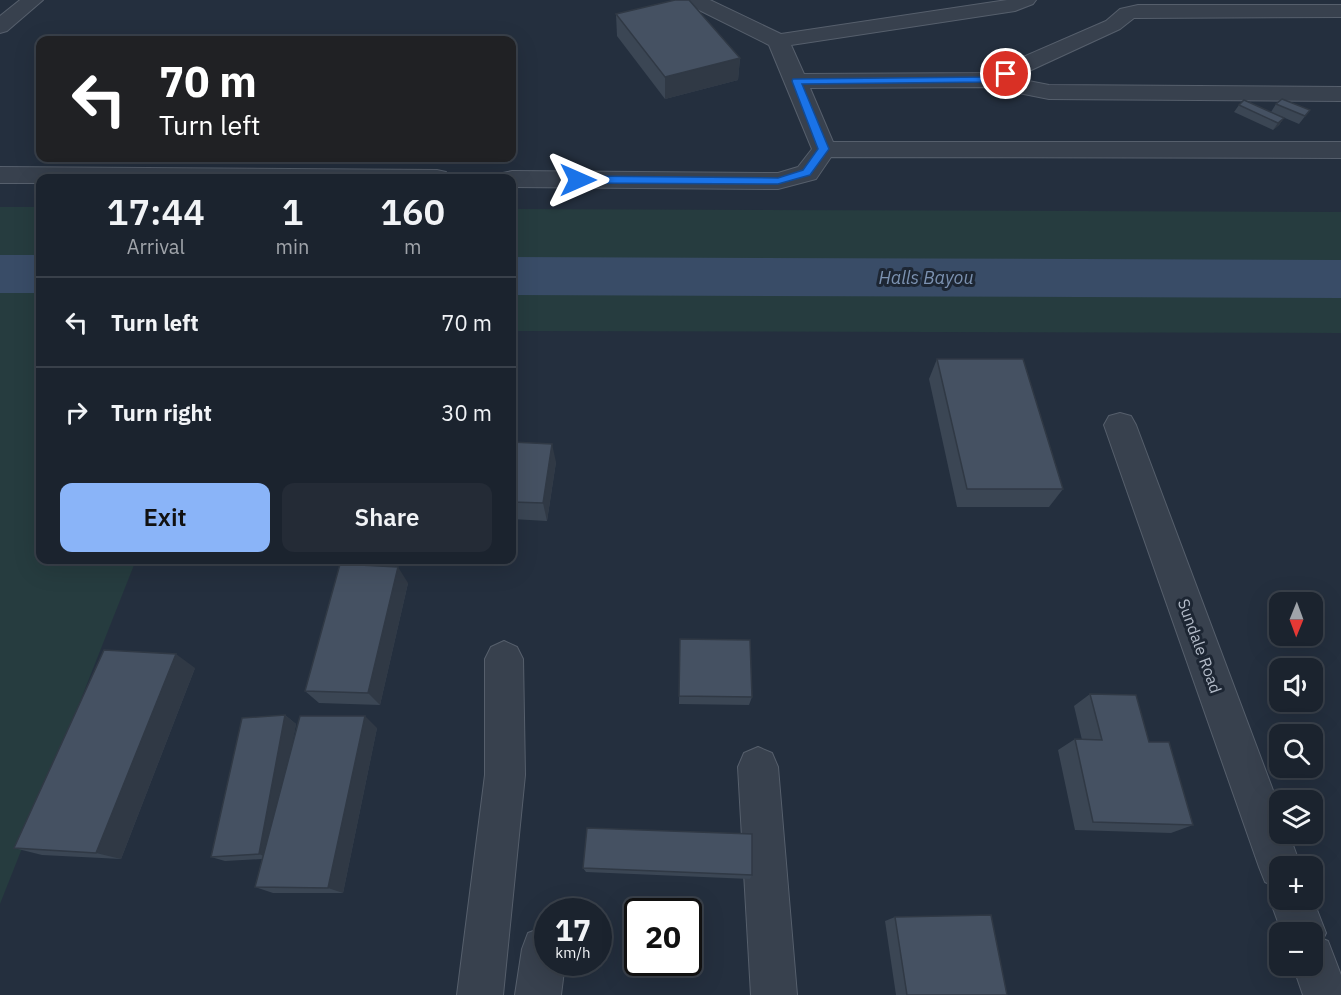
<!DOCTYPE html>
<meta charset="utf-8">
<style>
:root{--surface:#1b232e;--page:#242b36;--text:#f1f3f6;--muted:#a0a4aa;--line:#39404a;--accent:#8ab4f8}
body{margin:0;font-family:"IBM Plex Sans",sans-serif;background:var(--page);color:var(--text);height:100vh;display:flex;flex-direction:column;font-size:22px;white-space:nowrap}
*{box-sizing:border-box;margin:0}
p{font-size:20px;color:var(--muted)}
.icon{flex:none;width:33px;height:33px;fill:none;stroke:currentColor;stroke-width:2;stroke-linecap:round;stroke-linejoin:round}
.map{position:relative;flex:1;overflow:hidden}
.drawer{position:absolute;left:36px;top:174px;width:480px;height:390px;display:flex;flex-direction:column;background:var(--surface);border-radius:12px;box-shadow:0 6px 24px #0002,0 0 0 2px var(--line)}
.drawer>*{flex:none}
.hud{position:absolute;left:36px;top:36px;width:480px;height:126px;border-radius:12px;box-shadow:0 6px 24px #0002,0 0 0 2px var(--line);background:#202124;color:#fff;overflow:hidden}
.needle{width:39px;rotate:181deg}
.buttons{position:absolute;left:1269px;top:592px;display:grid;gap:12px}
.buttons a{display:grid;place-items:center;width:54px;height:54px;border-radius:12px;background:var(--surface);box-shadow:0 6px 24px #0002,0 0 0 2px var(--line);font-size:30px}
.speed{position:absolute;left:534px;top:898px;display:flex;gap:12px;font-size:30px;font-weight:700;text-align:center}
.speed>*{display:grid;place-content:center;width:78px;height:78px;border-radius:50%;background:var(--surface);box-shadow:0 6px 24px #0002,0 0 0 2px var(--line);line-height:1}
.speed small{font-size:15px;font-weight:400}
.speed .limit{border:3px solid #111;border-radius:9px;background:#fff;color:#111}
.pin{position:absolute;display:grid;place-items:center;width:51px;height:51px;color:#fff;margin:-26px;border:3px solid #fff;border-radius:50%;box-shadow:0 2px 6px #0007}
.me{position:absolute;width:66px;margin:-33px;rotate:90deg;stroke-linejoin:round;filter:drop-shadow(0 0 4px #0008)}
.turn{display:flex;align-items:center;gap:21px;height:126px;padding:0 24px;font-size:27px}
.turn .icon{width:78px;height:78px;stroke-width:2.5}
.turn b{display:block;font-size:42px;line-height:51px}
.eta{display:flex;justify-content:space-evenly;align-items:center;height:102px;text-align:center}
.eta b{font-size:36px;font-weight:600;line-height:42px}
.cta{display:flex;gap:12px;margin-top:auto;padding:12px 24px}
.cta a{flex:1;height:69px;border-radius:12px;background:var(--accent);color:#111;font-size:24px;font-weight:600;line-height:69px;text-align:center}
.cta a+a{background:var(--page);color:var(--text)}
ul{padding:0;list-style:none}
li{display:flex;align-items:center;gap:18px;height:90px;padding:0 24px;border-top:2px solid var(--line)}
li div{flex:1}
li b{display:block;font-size:22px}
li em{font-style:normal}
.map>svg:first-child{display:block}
</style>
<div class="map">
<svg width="1341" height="995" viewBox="0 0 1341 995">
<rect width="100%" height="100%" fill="#242f3e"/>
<g fill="#263c3f">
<polygon points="0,207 40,207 40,560 136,560 0,904"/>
<polygon points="512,209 1341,212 1341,333 512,331"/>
</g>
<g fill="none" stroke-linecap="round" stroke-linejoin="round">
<g fill="#394c67" fill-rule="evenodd">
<rect x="0" y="255" width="40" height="38"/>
<polygon points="512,257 1341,260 1341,298 512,295"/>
</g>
<g stroke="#565f6c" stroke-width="2">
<g id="minor">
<polygon points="20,0 43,0 7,31 0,33 0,16"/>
<polygon points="684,0 710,0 781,34 1007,0 1036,0 1033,4 1015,11 791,45 804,74 986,73 1106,21 1120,9 1138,5 1341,5 1341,17 1134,18 1120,29 1014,78 1049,85 1341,87 1341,101 1049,99 988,87 810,88 833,142 1341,142 1341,158 831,157 816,179 778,189 512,187 512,178 500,178 503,173 512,171 778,173 798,167 812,149 769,45 687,4"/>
<polygon points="0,167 437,170 446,172 449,178 40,178 40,183 0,183"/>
<polygon points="1120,413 1131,416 1136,425 1280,809 1280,834 1289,834 1301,867 1280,867 1280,900 1312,900 1312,897 1326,933 1323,939 1328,941 1341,975 1341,995 1303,995 1293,966 1312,966 1312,933 1282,933 1270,900 1276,887 1265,882 1259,867 1104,425 1109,416"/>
<polygon points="504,641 517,647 523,659 525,775 503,995 457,995 485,775 485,659 491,647"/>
<polygon points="758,747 772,753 778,767 797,995 751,995 738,767 744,753"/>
<polygon points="544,927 548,928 548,963 565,963 561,995 515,995 522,949 528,933"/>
</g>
</g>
<use href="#minor" fill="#38414e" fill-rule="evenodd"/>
</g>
<g fill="#3b4654">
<polygon points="616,14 740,58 738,80 665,99 617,36"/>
<polygon points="1276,104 1310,110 1299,124 1278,115 1284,118 1279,125 1273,130 1234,112 1239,105 1271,112"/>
<polygon points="512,340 516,340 518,347 514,367 512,367"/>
<polygon points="937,359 1063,489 1049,507 957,507 929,379"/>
<polygon points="512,442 556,462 547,521 512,519"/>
<polygon points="408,583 380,705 319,703 305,691"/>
<polygon points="680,639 752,697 749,705 679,704"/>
<polygon points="195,668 121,859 42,855 14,848"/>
<polygon points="1090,694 1149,742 1193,825 1171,833 1075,830 1058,750 1075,739 1082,740 1074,706"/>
<polygon points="285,715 296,724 292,744 377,728 343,893 273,893 255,887 262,859 225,861 211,857"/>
<polygon points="583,868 752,875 750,879 586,872"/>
<polygon points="895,917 1007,995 896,995 885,921"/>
</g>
<g fill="#303945">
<polygon points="740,58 738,80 665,99 665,77"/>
<polygon points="1284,118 1279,125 1273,130 1278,123"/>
<polygon points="516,340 518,347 514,367 513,360"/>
<polygon points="552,444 556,462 547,521 543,503"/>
<polygon points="398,567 408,583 380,705 368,693"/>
<polygon points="176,654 195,668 121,859 96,853"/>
<polygon points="285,715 296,724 271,859 259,854"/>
<polygon points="365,716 377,728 343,893 328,888"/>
</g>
<g fill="#455162" stroke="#303945" stroke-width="1.5">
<polygon points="675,0 689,0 740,58 665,77 616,14"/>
<polygon points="1282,99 1310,110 1305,116 1276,104"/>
<polygon points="1244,100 1284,118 1278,123 1239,105"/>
<polygon points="512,340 516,340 513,360 512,360"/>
<polygon points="937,359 1023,359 1063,489 967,489"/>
<polygon points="512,442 552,444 543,503 512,502"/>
<polygon points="340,564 398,567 368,693 305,691"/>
<polygon points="680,639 750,640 752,697 679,696"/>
<polygon points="104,650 176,654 96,853 14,848"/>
<polygon points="1090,694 1136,695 1149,742 1169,742 1193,825 1093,822 1075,739 1102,740"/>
<polygon points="285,715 259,854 211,857 242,718"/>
<polygon points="300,716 365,716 328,888 255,887"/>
<polygon points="587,828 752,834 752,875 583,868"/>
<polygon points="991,915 1007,995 907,995 895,917"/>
</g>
<polygon fill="#1a73e8" stroke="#114b97" stroke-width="1.5" points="1006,71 1009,72 1009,76 988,82 802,84 829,149 810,175 778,184 578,183 573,180 578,176 778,178 803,170 818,149 792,81 793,79 987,77"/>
<g text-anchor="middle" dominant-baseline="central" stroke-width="6" stroke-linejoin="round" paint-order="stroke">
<g font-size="16" fill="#b4bcc9" stroke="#1d2633">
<text transform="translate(1200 646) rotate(70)">Sundale Road</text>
</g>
<g font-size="18" font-style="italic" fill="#7c92b1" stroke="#1d2633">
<text x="926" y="277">Halls Bayou</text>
</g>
</g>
</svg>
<div class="buttons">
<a><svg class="needle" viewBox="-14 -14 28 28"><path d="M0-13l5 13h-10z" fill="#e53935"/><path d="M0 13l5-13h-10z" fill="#a0a4aa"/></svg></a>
<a><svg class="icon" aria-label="sound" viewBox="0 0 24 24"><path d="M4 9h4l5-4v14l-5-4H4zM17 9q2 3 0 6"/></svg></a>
<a><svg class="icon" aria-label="search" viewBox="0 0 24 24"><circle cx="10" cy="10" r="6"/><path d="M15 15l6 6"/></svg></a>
<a><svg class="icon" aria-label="layers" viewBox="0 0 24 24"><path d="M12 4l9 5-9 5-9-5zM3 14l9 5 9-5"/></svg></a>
<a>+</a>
<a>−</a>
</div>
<div class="speed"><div>17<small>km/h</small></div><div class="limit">20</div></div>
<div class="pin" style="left:1006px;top:74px;background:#d93025"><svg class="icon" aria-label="arrive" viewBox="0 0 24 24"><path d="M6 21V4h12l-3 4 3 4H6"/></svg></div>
<svg class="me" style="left:578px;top:180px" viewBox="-20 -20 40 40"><path d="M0-17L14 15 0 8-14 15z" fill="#1a73e8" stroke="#fff" stroke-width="4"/></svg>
<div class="hud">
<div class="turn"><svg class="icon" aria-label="left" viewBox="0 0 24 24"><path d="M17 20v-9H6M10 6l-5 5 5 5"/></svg><div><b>70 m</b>Turn left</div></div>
</div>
<section class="drawer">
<div class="eta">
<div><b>17:44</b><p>Arrival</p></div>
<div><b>1</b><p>min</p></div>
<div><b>160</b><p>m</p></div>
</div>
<ul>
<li><svg class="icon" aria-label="left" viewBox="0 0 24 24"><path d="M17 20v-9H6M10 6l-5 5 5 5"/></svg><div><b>Turn left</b></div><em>70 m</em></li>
<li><svg class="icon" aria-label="right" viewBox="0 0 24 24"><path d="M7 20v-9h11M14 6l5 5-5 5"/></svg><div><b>Turn right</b></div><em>30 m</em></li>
</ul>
<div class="cta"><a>Exit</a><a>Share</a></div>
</section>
</div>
